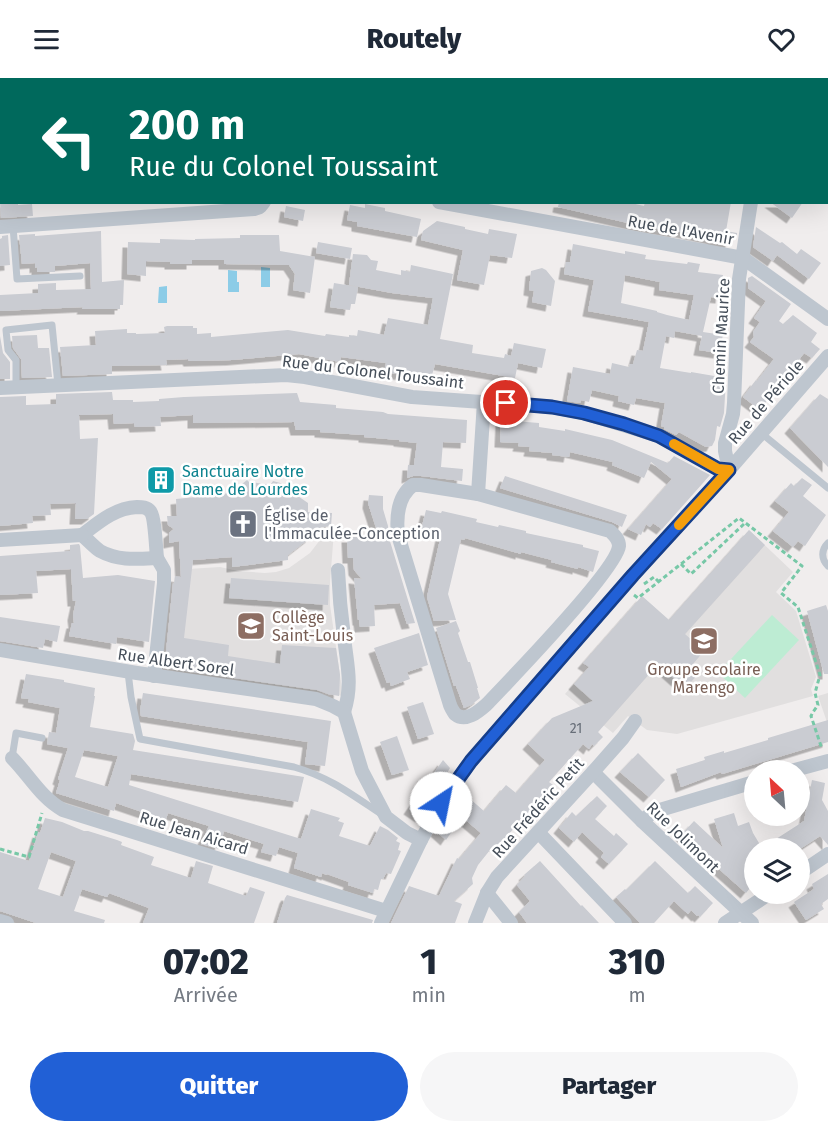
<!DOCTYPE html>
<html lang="fr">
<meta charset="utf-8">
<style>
:root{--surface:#fff;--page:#f6f6f7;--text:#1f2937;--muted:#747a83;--accent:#2160d6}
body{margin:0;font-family:"Fira Sans",sans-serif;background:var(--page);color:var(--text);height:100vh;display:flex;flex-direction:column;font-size:22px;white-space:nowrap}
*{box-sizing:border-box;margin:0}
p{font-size:20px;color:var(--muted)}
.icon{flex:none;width:33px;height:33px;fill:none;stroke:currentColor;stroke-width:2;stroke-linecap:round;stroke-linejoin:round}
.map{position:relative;height:845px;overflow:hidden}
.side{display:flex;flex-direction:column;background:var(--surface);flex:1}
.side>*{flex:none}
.banner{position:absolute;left:0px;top:0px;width:828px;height:126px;box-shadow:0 6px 24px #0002;background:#00695c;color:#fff;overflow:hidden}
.needle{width:39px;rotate:334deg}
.fabs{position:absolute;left:744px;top:682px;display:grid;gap:12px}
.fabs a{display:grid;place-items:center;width:66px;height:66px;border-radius:50%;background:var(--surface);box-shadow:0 6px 24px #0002;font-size:30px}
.pin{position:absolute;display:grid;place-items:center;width:51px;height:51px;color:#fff;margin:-26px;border:3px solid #fff;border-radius:50%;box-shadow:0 2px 6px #0007}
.me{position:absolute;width:66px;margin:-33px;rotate:34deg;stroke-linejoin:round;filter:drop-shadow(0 0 4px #0008)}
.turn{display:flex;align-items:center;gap:21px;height:126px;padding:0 30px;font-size:27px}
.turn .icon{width:78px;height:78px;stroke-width:2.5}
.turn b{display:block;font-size:42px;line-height:51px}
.eta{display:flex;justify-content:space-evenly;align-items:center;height:102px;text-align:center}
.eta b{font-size:36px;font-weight:800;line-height:42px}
.button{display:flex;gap:12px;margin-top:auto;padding:12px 30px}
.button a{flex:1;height:69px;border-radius:36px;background:var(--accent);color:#fff;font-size:24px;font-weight:800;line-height:69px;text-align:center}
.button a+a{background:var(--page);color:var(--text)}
header{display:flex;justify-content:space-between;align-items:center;height:78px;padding:0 30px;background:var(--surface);font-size:27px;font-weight:800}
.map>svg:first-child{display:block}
</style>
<header><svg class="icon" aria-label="menu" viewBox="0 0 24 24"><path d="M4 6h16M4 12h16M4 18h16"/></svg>Routely<svg class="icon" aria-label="heart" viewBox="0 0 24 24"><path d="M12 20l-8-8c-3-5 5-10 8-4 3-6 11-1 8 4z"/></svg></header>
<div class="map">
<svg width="828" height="845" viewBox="0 0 828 845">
<defs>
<filter id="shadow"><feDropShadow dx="-5.5" dy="5.5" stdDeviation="0" flood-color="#0004"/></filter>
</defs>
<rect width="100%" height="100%" fill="#f0eded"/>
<g fill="#e1dfdf">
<polygon points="328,448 334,453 330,504 330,527 343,618 174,593 165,584 175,498 186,499 188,491 220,489 238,493 265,495 276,494 289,490 310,475 320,462"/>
<polygon points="749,452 793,494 776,514 796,533 816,599 811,611 813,618 677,656 647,652 628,638 613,655 565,616 588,590 583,585 640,521 643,519 669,542"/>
<polygon points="828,615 828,647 818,618"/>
</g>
<polygon fill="#bdecd3" points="772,537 799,562 745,620 718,595"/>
<g fill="#8ccce7">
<polygon points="261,189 270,190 270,209 261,209"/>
<polygon points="228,192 237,193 237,204 239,204 239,214 228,214"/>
<polygon points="167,208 167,225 158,225 159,209"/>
</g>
<g fill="#caccd2" fill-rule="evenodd" filter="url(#shadow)">
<polygon points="0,124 18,124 18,127 32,126 33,138 1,140"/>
<polygon points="559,124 627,124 644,128 645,124 731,124 726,153 737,155 737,158 732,155 730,168 712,165 713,161 676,153 676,154 641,148 558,129"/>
<polygon points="770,124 803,124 792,140"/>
<polygon points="365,126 385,130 385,133 421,141 417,159 357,148 357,144 347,142 350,127 365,130"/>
<polygon points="286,128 305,132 303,143 284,139"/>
<polygon points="437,143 465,149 465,151 488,156 489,151 517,156 512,180 490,177 484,207 457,202 463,172 421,162 423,153"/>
<polygon points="756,149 780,165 782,164 797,176 801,171 821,185 809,201 777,177 773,183 753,169"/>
<polygon points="101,153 102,204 124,202 123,227 120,227 120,231 82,231 83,229 0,233 0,217 38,215 38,206 56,205 56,212 91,211 90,185 55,188 55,194 37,194 37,189 35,190 35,185 22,186 19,157 35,156 35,158"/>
<polygon points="8,157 10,187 0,188 0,161 2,160 2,158"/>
<polygon points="240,157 279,157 280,173 315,179 310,215 293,212 295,196 289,187 224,186 224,182 192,182 192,186 170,186 170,184 146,183 146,198 127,196 128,164 160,165 160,161 195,162 195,161 240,160"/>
<polygon points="318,164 352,170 350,181 316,175"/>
<path d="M573 166 625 176V173L646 177 645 181 687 186 688 184 700 186 698 194 723 197 721 220 711 219 703 254 723 257 719 275 699 272 702 258 675 253 674 260 666 258 660 290 691 295V294L726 300 724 335 720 349 717 348 715 362 712 368 706 369 679 354 676 357 664 351V349L661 348 665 325 636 320 634 327 618 323 619 318 592 312 589 324 581 322 580 325 567 323 573 289 610 296 612 285 629 289 630 286H633L637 272 643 273 649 244 588 233 594 202 564 196 566 184H570ZM625 197 660 204 659 212 694 217 689 242 667 237 657 234V233L621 225Z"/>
<polygon points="353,176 367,177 371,182 378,183 376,192 401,197 401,192 410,194 411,187 453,196 440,261 473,267 472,275 504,280 505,276 511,278 514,265 546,271 542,290 518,285 515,300 435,286 431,301 384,294 386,285 341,279 340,284 299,276 232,282 189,283 188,281 166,282 167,287 112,288 112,296 63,298 60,269 96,267 95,253 127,251 127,255 136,255 136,256 165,255 164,249 167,248 193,248 193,250 197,250 197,256 211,255 211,259 288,252 325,258 326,256 349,259 349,257 357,258 358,252 384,257 388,240 428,247 433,220 392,215 349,207"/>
<polygon points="542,190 546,192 555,203 551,228 532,224 534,213 529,212 531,193"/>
<polygon points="752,198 791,226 779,243 783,246 793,237 817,255 811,264 820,271 812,280 804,275 792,291 791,290 760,332 743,319 756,302 757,303 774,281 750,264 754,259 753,254 760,244 754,240 766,223 748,210 748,200"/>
<polygon points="334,205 358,209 355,226 351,226 350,232 330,229"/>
<polygon points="37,257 38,270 49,270 52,299 22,300 21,281 13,270 12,258"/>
<polygon points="0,258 3,275 10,284 10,301 0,301"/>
<polygon points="112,314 113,322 133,322 133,324 159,323 159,321 184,319 297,315 300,324 336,327 336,330 383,334 388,336 467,342 466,365 443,364 441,389 463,391 462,403 421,398 413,398 407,400 408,387 414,387 417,365 399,363 399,362 364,359 364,357 320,354 320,352 296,352 294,344 193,345 193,337 160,339 161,348 135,349 134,345 114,346 113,336 79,337 80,361 98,360 94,436 87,441 75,441 76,425 50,426 51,437 32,438 33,445 0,448 0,319 26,318 26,327 56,326 56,316"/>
<polygon points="820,316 828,321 828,389 790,350"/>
<polygon points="501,342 539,345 539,349 565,353 565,351 612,362 668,385 674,378 710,397 662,451 653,445 650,449 646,446 641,457 628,451 672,401 651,384 644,400 612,387 613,384 570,374 569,379 552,377 552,375 529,373 530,369 518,368 519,365 500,364"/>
<polygon points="505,398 627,437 622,449 612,444 500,410"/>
<polygon points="802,400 812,407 803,418 826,437 805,468 798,463 793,469 773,453 789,434 775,423 791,405 794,408"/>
<polygon points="247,402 251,406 253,404 262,406 271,406 273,403 284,406 282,415 292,414 308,425 308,434 332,435 331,448 312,451 311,459 288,477 288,482 232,489 232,479 193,482 184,560 229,567 228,578 280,586 282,567 336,570 340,597 339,618 328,616 317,612 172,591 165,584 173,505 174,506 175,498 181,499 179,463 169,465 169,455 174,451 168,447 167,438 177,438 176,421 225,416 233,409 236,411"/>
<polygon points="369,417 383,418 383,431 388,448 389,460 415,545 407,546 400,525 374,527 375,548 360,549 359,542 358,542 354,500 362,501 354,492 353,480 348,480 347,459 379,459 368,425"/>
<polygon points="426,432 441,435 442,433 477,441 476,444 498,449 499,447 526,453 526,455 583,467 583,469 599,473 593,494 578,489 578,491 551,484 552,482 521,474 521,476 465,460 464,462 461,461 448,516 456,542 434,543 427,519 441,457 421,452"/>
<polygon points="749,452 765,467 685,556 704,573 692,587 700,594 685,610 658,586 598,654 603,659 594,668 592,666 589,671 583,666 549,704 553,707 497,769 494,767 478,787 472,800 473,806 454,823 462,826 455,845 391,845 409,808 439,818 457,780 459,781 481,755 462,739 446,762 436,753 449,730 462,714 484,733 506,707 516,715 545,682 528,666 552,640 593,623 574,606 589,589 583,585 642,518 669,542"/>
<polygon points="79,466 80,468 83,500 118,497 155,503 149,564 117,559 116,566 69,558 72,545 74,545 73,537 76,523 73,523 71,491 36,493 38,515 0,517 0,478 70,473 70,467"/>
<polygon points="231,500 329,507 328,527 229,520"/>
<polygon points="826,527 828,533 828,596 824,596 807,533"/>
<polygon points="0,539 60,548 57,564 45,561 43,570 0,563"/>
<polygon points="456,543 460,553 458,555 468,584 470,584 478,610 477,610 480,620 471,627 464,630 456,608 454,608 436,550"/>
<polygon points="419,555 428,587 407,594 410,601 391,608 390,604 387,605 374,570"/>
<path d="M26 596 64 602V604L95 610 94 618H95L90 649 133 656 135 663 133 672 304 699 298 724 131 696 129 707 301 761 311 731 340 740 338 743 344 745 339 758 370 768 380 748 388 752 398 760 396 763 400 765 398 772 401 773 391 796 386 795 383 801H381L378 812 374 811 373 815 348 807 349 804 327 796V797L322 795 321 799 294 790 298 775 279 769 276 778 261 774 264 766 224 753 219 771 201 766 209 748 168 735 165 744 151 739V737L116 725 114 733 56 715 60 702 58 701 68 670 47 666 49 654 56 655 60 630 28 624 29 621 21 620ZM84 672 118 678 108 709 75 699Z"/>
<polygon points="143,615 331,643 325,688 305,686 308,664 141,638 140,633"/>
<polygon points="423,624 434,656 418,661 407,629"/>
<polygon points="828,642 828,664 722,696 721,694 681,709 676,691 705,682 704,679 724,673 724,675 768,662 768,660"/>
<polygon points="397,658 409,692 392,697 380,664"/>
<polygon points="638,675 665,702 649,719 620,694"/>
<polygon points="443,682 450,690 421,739 409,731"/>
<polygon points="812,702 825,705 822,722 828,733 828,767 820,758 800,771 754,771 754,805 746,815 681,757 694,743 723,770 714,741 734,735 738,748 749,744 753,755 762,770 804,743"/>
<polygon points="597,718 607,728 595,741 614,758 616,755 628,766 609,786 601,779 604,775 582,754 574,764 559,750 572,734 576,738"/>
<path d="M45 740 62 744 84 753H88L117 762 122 764 121 767 154 779 151 787 191 800 196 783 213 788 208 805 246 818 250 809 265 814 254 845H143L149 830 109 815 107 819 82 811 74 833 105 842 104 845H36L0 833V774L29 783 38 754 40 755ZM51 774 76 783 63 819 38 811Z"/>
<polygon points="540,783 581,828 582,827 599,845 527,845 519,834 530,823 517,807 525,798 524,797"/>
<polygon points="655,783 688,815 695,808 713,825 700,839 698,837 697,838 691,832 688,836 674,823 654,845 640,845 616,819 625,811 626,812"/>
<polygon points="828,796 828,821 821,826 824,831 806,842 794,824 814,811 812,806"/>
<polygon points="287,817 373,842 372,845 277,845 285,820"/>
</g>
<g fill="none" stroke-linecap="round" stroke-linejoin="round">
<g stroke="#77c8a7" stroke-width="3" stroke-dasharray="4.5 3" stroke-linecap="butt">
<polyline points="681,486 691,496 745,445"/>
<polyline points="644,506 654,499 659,504"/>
<polyline points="634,517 638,520 739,440 802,488 781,515 798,529 820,597 815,615 818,627 813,634 811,638 822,671"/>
<polyline points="0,771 29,779 42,735"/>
</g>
<g stroke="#bec6cf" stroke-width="7">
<polyline points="13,148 17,201 80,198"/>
<polyline points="16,309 16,282 8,272 6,252 52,247 58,307"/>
<polyline points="761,355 828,410"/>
<path d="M828 465C821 472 821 481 828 488"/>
<path d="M128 594 131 619 140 661 294 689C329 699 351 716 381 736"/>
<polyline points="12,680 16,655 42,660"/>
</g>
<g stroke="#bec6cf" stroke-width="14">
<polyline points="481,0 488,2"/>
<polyline points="621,2 621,0"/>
<polyline points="777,2 777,0"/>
<polyline points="826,98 828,99"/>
<polyline points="439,124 743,180 828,241"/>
<polyline points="0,149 254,131 260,129 264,124"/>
<polyline points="0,310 286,297 305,299 412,319 552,329 584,335 659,358 718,391 729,392"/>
<polyline points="729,392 725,373 725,365 733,336 734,325 739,201 751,124"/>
<path d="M413 407H421L478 416 610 453C614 457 619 461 619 468 617 491 509 603 487 626 479 633 466 645 455 636 453 633 451 630 450 627L398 457C396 438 398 418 413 407Z"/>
<polyline points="478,416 484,324"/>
<path d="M82 457C88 462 94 469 100 473 118 483 137 481 157 480L164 492V505L154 598"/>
<path d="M82 457C99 444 115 430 137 429 142 429 147 429 150 433 155 438 156 471 157 480"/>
<polyline points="0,462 82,457"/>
<path d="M338 492C339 515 341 537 344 559 347 587 353 606 344 634"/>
<polyline points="0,572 137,595 316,621 333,628 344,634 362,693 386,739 407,755 421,762"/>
<path d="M12 680C29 697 41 720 63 732L386 833"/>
<polyline points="791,693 828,683"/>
<polyline points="593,694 642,743 752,845"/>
<polyline points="642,743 653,734 754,704"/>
<polyline points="538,754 625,845"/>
<polyline points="800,795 828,776"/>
<polyline points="487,815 511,845"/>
<polyline points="0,843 7,845"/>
<polyline points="381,845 421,762 441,725 471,683 633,497 729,392 828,278"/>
<polyline points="475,845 487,815 497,799 593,694 623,660 635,643"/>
<polyline points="725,845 769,816"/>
</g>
</g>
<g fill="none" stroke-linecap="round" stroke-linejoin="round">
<g stroke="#153e8b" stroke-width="15">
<polyline id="route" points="441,725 471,683 633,497 729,392 718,391 659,358 624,346 584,335 552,329 506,325"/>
</g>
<use href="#route" stroke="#2160d6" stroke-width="10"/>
<polyline stroke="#f59e0b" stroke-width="10" points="674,366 718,391 729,392 679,447"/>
</g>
<defs>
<g id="building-square" transform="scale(1.5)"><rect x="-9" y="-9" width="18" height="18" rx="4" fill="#0f9aa8" stroke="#fff"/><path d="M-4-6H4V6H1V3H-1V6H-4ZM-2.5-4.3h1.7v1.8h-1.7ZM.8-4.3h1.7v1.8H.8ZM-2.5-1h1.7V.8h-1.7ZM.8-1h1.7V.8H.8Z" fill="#fff"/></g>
<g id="church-square" transform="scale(1.5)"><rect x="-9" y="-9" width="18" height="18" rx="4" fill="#6b7280" stroke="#fff"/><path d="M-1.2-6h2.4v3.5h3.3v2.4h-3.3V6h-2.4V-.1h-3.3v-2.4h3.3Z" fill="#fff"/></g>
<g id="school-square" transform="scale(1.5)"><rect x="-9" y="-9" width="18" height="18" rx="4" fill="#8d6e63" stroke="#fff"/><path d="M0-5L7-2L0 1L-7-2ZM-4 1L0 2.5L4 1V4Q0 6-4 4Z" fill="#fff"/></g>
</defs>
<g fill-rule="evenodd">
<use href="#building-square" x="161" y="402"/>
<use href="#church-square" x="243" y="446"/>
<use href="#school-square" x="251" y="548"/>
<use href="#school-square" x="704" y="563"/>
</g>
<g text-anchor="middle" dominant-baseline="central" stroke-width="5" stroke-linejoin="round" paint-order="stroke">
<g font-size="14" fill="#676e78">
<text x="576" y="650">21</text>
</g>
<g font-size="16" fill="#464f5a" stroke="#fff">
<text transform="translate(681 152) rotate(10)">Rue de l'Avenir</text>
<text transform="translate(721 258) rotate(-87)">Chemin Maurice</text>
<text transform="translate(373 294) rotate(7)">Rue du Colonel Toussaint</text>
<text transform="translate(766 324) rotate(-49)">Rue de Périole</text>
<text transform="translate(176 584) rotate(8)">Rue Albert Sorel</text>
<text transform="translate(538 730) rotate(-48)">Rue Frédéric Petit</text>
<text transform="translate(194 755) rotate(17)">Rue Jean Aicard</text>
<text transform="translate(683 759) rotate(44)">Rue Jolimont</text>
</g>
<g font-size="16" fill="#0d838f" stroke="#fff" text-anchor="start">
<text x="182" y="393">Sanctuaire Notre<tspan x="182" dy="18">Dame de Lourdes</tspan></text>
</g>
<g font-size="16" fill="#5b616d" stroke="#fff" text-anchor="start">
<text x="264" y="437">Église de<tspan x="264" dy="18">l'Immaculée-Conception</tspan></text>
</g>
<g font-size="16" fill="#785e54" stroke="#fff" text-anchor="start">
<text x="272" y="539">Collège<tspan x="272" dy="18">Saint-Louis</tspan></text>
<text x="704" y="591" text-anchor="middle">Groupe scolaire<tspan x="704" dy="18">Marengo</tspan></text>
</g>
</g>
</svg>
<div class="fabs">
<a><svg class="needle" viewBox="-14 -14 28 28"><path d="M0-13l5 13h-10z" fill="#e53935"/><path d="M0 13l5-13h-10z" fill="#747a83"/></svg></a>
<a><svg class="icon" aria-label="layers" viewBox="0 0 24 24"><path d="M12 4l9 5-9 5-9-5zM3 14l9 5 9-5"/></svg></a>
</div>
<div class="pin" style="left:506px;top:325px;background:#d93025"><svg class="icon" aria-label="arrive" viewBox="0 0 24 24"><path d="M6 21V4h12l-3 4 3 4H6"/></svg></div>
<svg class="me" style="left:441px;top:725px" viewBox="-20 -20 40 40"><circle r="19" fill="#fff"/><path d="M0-13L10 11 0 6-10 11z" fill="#2160d6"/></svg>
<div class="banner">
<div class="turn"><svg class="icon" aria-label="left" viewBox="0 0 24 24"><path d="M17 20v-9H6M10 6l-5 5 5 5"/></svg><div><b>200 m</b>Rue du Colonel Toussaint</div></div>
</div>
</div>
<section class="side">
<div class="eta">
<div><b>07:02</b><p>Arrivée</p></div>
<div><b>1</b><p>min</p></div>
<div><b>310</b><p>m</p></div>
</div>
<div class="button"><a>Quitter</a><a>Partager</a></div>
</section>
